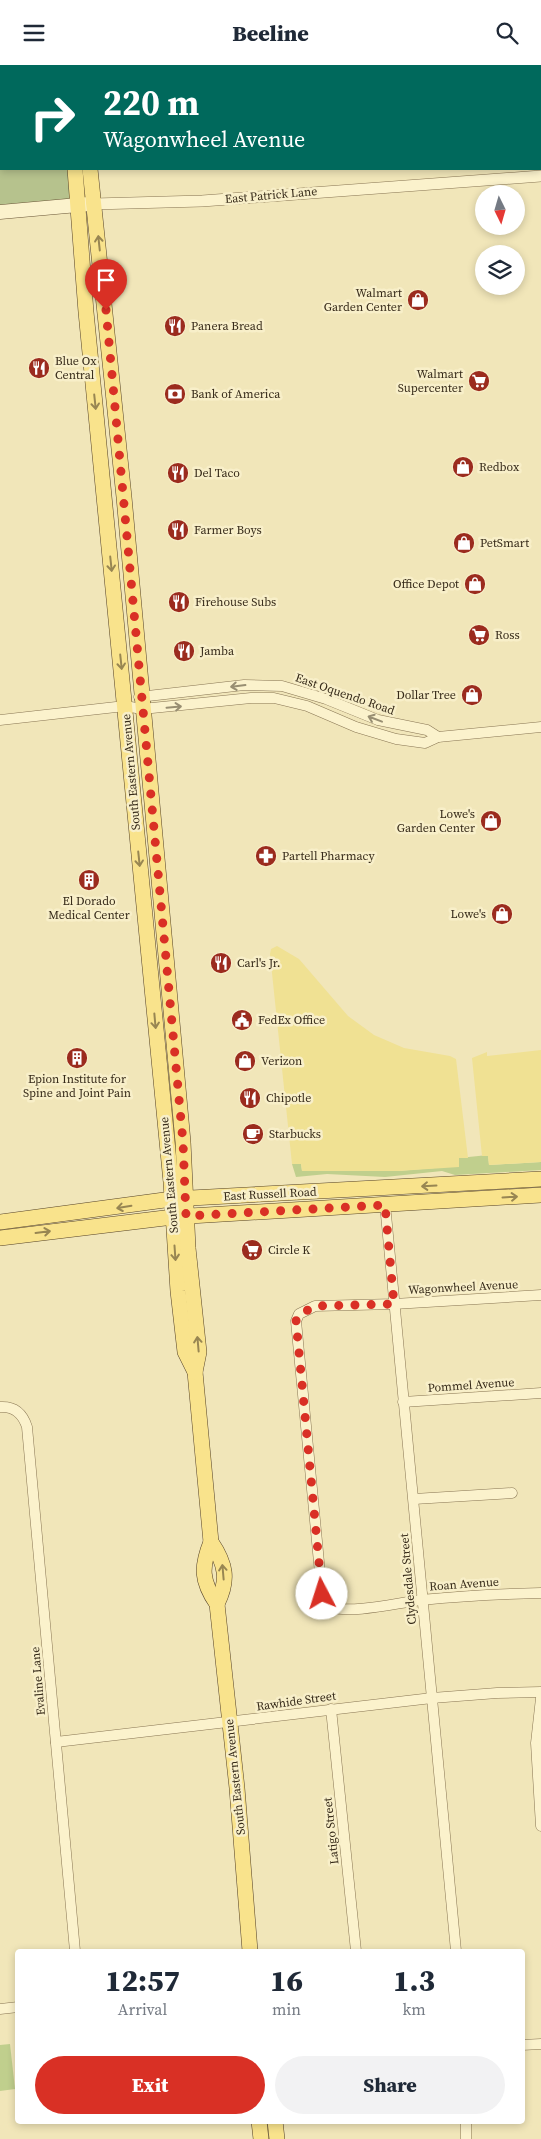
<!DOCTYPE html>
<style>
:root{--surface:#fff;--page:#f2f2f3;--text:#1f2937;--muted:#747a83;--accent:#d93025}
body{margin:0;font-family:"Source Serif 4",serif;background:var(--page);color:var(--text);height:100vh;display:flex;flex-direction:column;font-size:19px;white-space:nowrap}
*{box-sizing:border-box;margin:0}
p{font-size:16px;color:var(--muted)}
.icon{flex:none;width:28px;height:28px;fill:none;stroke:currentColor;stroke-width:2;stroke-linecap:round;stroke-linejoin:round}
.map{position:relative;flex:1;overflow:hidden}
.panel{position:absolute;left:15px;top:1884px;width:510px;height:175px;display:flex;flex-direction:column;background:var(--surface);border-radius:5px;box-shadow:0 2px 8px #0003}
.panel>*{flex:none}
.hud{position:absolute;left:0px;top:0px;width:541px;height:105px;box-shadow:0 2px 8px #0003;background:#00695c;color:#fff;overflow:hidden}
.needle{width:32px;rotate:175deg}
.controls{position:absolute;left:475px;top:120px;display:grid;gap:10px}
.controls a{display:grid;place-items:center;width:50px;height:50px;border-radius:50%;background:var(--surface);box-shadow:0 2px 8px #0003;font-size:25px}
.pin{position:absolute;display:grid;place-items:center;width:42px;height:42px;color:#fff;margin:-51px -21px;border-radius:50% 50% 50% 0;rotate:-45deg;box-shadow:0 0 5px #0007}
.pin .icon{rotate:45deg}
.me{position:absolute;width:55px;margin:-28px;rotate:355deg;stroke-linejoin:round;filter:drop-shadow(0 0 4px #0008)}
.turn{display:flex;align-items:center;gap:18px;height:105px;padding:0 20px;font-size:22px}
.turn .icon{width:65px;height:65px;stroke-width:2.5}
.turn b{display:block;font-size:35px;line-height:42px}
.eta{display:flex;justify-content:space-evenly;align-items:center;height:85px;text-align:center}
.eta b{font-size:30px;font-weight:800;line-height:35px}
.primary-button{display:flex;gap:10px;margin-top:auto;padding:10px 20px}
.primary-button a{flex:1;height:58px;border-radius:30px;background:var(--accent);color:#fff;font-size:20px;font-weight:800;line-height:58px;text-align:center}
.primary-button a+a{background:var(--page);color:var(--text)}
header{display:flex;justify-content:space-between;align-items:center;height:65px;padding:0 20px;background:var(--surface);font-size:22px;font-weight:800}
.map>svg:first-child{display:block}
</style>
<header><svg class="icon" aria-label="menu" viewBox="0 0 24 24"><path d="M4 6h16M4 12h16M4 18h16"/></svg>Beeline<svg class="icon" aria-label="search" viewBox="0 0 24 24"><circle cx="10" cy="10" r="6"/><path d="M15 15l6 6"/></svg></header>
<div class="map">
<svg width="541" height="2074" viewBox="0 0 541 2074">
<rect width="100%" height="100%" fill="#f1e6b9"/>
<g fill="#c0cf8d">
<polygon points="488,1090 489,1100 541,1097 541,1105 455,1110 442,1106 385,1112 327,1109 296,1112 292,1099 301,1098 302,1106 398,1106 459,1101 459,1093"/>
<polygon points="10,1979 15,2024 0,2026 0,1980"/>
</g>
<g fill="#f0e193">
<polygon points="277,881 299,894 348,951 374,970 404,983 450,991 456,994 468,1093 459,1093 459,1102 398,1106 302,1106 301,1099 292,1099 270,889 271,884"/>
<polygon points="541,985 541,1097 489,1100 488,1091 482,1091 472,993 487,987 487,991"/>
</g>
<polygon fill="#b6c28d" points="0,0 60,0 1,1 1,104 72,104 77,141 0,147"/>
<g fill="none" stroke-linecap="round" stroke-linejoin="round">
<g stroke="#668e88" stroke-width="2.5">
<polyline points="420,0 422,1"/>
<polyline points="211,1 212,0"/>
<polyline points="540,57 541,57"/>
</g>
<g stroke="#948869" stroke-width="22">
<polyline points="497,0 499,1"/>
<polyline points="540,13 541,13"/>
</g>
<g stroke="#887553" stroke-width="11">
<g id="minor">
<polyline points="139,632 244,620 282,621 326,634 378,655 427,665 438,672"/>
<polyline points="0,655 125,641 142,644 251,633 274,633 307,641 356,662 396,674 425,678 438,672 541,662"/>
<polyline points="385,1139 456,1886"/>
<path d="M541 1230 394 1239 315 1241 299 1249 296 1256 322 1529 329 1542C352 1549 396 1538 421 1535 461 1531 501 1529 541 1528"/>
<polyline points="403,1337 541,1328"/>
<path d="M0 1342C15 1341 23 1349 27 1362L75 1886"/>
<polyline points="414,1434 512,1428"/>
<polyline points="541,1633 536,1678 541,1761"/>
<polyline points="331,1644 356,1886"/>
<polyline points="56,1677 432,1633 497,1628 541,1627"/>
<polyline points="0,1944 18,1942"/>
<polyline points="522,1980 541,1979"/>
<polyline points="466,2056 466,2074"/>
</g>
</g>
<g stroke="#887553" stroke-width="12">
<polyline id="tertiary" points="94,139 202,136 541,111"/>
</g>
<g stroke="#695536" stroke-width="15">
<polyline id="secondary" points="0,147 89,139"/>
</g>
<g stroke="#554228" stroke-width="16">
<g id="primary">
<polyline points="72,0 72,1"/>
<path d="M75 104 86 247 171 1117 178 1226 185 1287 195 1307 211 1477C226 1499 229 1515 217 1539"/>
<polyline points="90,104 124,432 183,1077 188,1183 199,1287 195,1307"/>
<polyline points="0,1157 172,1134 541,1114"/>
<polyline points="0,1173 173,1152 541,1130"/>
<path d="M211 1477C201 1502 201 1516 217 1539L237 1723 250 1886"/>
<polyline points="259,2056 261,2074"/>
<polyline points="275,2056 277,2074"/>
</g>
</g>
<use href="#minor" stroke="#fbf2cc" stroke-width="10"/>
<use href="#tertiary" stroke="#fbf2cc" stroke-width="11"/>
<use href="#secondary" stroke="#fbf2cc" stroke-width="14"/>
<use href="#primary" stroke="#f9e38c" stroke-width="15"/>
</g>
<defs><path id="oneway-shaft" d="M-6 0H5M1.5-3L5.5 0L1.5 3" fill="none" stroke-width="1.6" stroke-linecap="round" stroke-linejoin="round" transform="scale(1.25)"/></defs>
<g stroke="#988652">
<use href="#oneway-shaft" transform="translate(99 178) rotate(-96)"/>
<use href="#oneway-shaft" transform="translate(95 337) rotate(84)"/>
<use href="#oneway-shaft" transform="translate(111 499) rotate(84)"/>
<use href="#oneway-shaft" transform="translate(121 597) rotate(84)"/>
<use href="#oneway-shaft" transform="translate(139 794) rotate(84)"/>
<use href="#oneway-shaft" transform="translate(155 956) rotate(85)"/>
<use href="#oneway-shaft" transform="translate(429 1121) rotate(177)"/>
<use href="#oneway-shaft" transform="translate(510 1132) rotate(-3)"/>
<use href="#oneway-shaft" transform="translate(124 1142) rotate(171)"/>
<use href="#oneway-shaft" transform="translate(43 1167) rotate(-7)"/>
<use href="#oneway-shaft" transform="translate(175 1188) rotate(86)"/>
<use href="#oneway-shaft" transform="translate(198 1279) rotate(-95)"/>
<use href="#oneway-shaft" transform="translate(223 1507) rotate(-95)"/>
</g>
<g stroke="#988e72">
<use href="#oneway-shaft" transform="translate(238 621) rotate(173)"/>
<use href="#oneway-shaft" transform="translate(174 642) rotate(-5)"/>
<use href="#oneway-shaft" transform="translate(375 654) rotate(-159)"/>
</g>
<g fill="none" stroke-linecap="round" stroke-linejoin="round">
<polyline stroke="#d93025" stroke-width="9" stroke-dasharray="0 16.2" points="106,245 183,1077 186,1151 385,1140 394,1239 315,1241 299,1250 296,1256 322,1529"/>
</g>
<defs>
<g id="shop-disc" transform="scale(1.125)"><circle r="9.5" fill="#9b2b1e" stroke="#f8efc9"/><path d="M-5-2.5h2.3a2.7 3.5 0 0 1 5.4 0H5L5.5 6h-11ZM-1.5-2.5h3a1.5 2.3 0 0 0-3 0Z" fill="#fff"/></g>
<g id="restaurant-disc" transform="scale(1.125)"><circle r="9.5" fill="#9b2b1e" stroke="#f8efc9"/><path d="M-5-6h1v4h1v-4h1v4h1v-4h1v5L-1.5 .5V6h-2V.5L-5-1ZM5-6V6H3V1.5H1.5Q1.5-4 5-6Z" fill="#fff"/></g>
<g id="supermarket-disc" transform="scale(1.125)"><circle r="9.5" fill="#9b2b1e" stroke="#f8efc9"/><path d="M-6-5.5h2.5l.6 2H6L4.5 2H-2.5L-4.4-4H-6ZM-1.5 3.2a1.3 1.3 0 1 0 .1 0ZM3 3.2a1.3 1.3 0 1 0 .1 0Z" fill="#fff"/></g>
<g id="bank-disc" transform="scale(1.125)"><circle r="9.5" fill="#9b2b1e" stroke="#f8efc9"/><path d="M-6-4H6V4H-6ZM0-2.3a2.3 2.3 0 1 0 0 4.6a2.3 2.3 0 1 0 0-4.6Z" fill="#fff"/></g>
<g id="pharmacy-disc" transform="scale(1.125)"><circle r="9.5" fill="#9b2b1e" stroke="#f8efc9"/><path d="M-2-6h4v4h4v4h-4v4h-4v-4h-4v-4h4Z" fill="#fff"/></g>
<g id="building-disc" transform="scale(1.125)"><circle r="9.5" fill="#9b2b1e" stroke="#f8efc9"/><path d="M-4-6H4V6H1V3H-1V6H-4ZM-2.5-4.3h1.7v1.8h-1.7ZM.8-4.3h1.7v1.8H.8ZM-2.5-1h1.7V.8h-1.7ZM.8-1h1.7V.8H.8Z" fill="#fff"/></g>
<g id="civic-disc" transform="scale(1.125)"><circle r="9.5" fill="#9b2b1e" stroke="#f8efc9"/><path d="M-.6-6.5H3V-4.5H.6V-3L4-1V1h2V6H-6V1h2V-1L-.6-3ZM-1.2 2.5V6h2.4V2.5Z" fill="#fff"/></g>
<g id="cafe-disc" transform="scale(1.125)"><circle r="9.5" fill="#9b2b1e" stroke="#f8efc9"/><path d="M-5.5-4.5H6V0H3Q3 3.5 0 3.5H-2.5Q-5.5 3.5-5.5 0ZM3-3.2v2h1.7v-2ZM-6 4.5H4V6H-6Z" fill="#fff"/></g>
</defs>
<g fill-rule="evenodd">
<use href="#shop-disc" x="418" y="235"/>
<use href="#restaurant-disc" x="175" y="261"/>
<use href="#restaurant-disc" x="39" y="303"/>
<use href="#supermarket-disc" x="479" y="316"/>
<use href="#bank-disc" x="175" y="329"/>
<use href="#shop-disc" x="463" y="402"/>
<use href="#restaurant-disc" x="178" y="408"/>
<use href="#restaurant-disc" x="178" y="465"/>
<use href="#shop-disc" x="464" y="478"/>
<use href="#shop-disc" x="475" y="519"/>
<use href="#restaurant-disc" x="179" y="537"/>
<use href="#supermarket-disc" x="479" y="570"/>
<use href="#restaurant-disc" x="184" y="586"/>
<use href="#shop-disc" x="472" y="630"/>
<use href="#shop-disc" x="491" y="756"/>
<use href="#pharmacy-disc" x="266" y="791"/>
<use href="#building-disc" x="89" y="815"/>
<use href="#shop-disc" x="502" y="849"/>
<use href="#restaurant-disc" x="221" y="898"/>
<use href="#civic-disc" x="242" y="955"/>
<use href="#building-disc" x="77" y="993"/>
<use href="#shop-disc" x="245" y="996"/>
<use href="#restaurant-disc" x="250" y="1033"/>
<use href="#cafe-disc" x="253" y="1069"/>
<use href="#supermarket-disc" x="252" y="1185"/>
</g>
<g text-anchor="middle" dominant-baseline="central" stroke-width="5" stroke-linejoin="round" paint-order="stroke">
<g font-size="12" fill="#362a19" stroke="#f8efc9">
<text transform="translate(271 130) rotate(-5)">East Patrick Lane</text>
<text transform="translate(345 629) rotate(19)">East Oquendo Road</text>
<text transform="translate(131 707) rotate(-95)">South Eastern Avenue</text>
<text transform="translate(169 1110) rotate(-95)">South Eastern Avenue</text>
<text transform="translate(270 1129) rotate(-3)">East Russell Road</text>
<text transform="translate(463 1222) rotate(-3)">Wagonwheel Avenue</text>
<text transform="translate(471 1320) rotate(-4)">Pommel Avenue</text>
<text transform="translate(408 1514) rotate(-95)">Clydesdale Street</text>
<text transform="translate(464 1519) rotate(-4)">Roan Avenue</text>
<text transform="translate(38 1616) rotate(-95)">Evaline Lane</text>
<text transform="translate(296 1636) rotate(-8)">Rawhide Street</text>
<text transform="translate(235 1712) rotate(-96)">South Eastern Avenue</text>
<text transform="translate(331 1766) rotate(-96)">Latigo Street</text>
</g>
<g font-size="12" fill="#362a19" stroke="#f8efc9" text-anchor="start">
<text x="402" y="228" text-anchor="end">Walmart<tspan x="402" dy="14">Garden Center</tspan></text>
<text x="191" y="261">Panera Bread</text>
<text x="55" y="296">Blue Ox<tspan x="55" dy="14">Central</tspan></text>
<text x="463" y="309" text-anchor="end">Walmart<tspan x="463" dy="14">Supercenter</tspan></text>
<text x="191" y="329">Bank of America</text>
<text x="479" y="402">Redbox</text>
<text x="194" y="408">Del Taco</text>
<text x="194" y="465">Farmer Boys</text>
<text x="480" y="478">PetSmart</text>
<text x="459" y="519" text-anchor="end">Office Depot</text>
<text x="195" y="537">Firehouse Subs</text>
<text x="495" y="570">Ross</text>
<text x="200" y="586">Jamba</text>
<text x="456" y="630" text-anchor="end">Dollar Tree</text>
<text x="475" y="749" text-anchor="end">Lowe's<tspan x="475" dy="14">Garden Center</tspan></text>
<text x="282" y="791">Partell Pharmacy</text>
<text x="89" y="836" text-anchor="middle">El Dorado<tspan x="89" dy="14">Medical Center</tspan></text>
<text x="486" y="849" text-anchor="end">Lowe's</text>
<text x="237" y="898">Carl's Jr.</text>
<text x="258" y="955">FedEx Office</text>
<text x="261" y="996">Verizon</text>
<text x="77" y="1014" text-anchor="middle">Epion Institute for<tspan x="77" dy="14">Spine and Joint Pain</tspan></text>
<text x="266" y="1033">Chipotle</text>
<text x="269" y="1069">Starbucks</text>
<text x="268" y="1185">Circle K</text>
</g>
</g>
</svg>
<div class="controls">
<a><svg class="needle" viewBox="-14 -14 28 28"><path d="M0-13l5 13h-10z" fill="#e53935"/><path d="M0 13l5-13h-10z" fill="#747a83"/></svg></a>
<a><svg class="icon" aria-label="layers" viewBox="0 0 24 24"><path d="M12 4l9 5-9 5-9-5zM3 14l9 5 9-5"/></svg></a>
</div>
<div class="pin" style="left:106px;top:245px;background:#d93025"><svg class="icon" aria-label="arrive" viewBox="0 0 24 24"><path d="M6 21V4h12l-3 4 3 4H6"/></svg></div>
<svg class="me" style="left:322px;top:1529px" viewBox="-20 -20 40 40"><circle r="19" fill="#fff"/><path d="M0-13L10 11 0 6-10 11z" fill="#d93025"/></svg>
<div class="hud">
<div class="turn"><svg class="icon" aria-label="right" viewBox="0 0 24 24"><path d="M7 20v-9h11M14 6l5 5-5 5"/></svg><div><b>220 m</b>Wagonwheel Avenue</div></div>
</div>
<section class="panel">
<div class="eta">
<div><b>12:57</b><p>Arrival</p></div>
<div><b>16</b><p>min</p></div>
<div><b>1.3</b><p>km</p></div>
</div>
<div class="primary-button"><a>Exit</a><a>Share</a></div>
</section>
</div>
